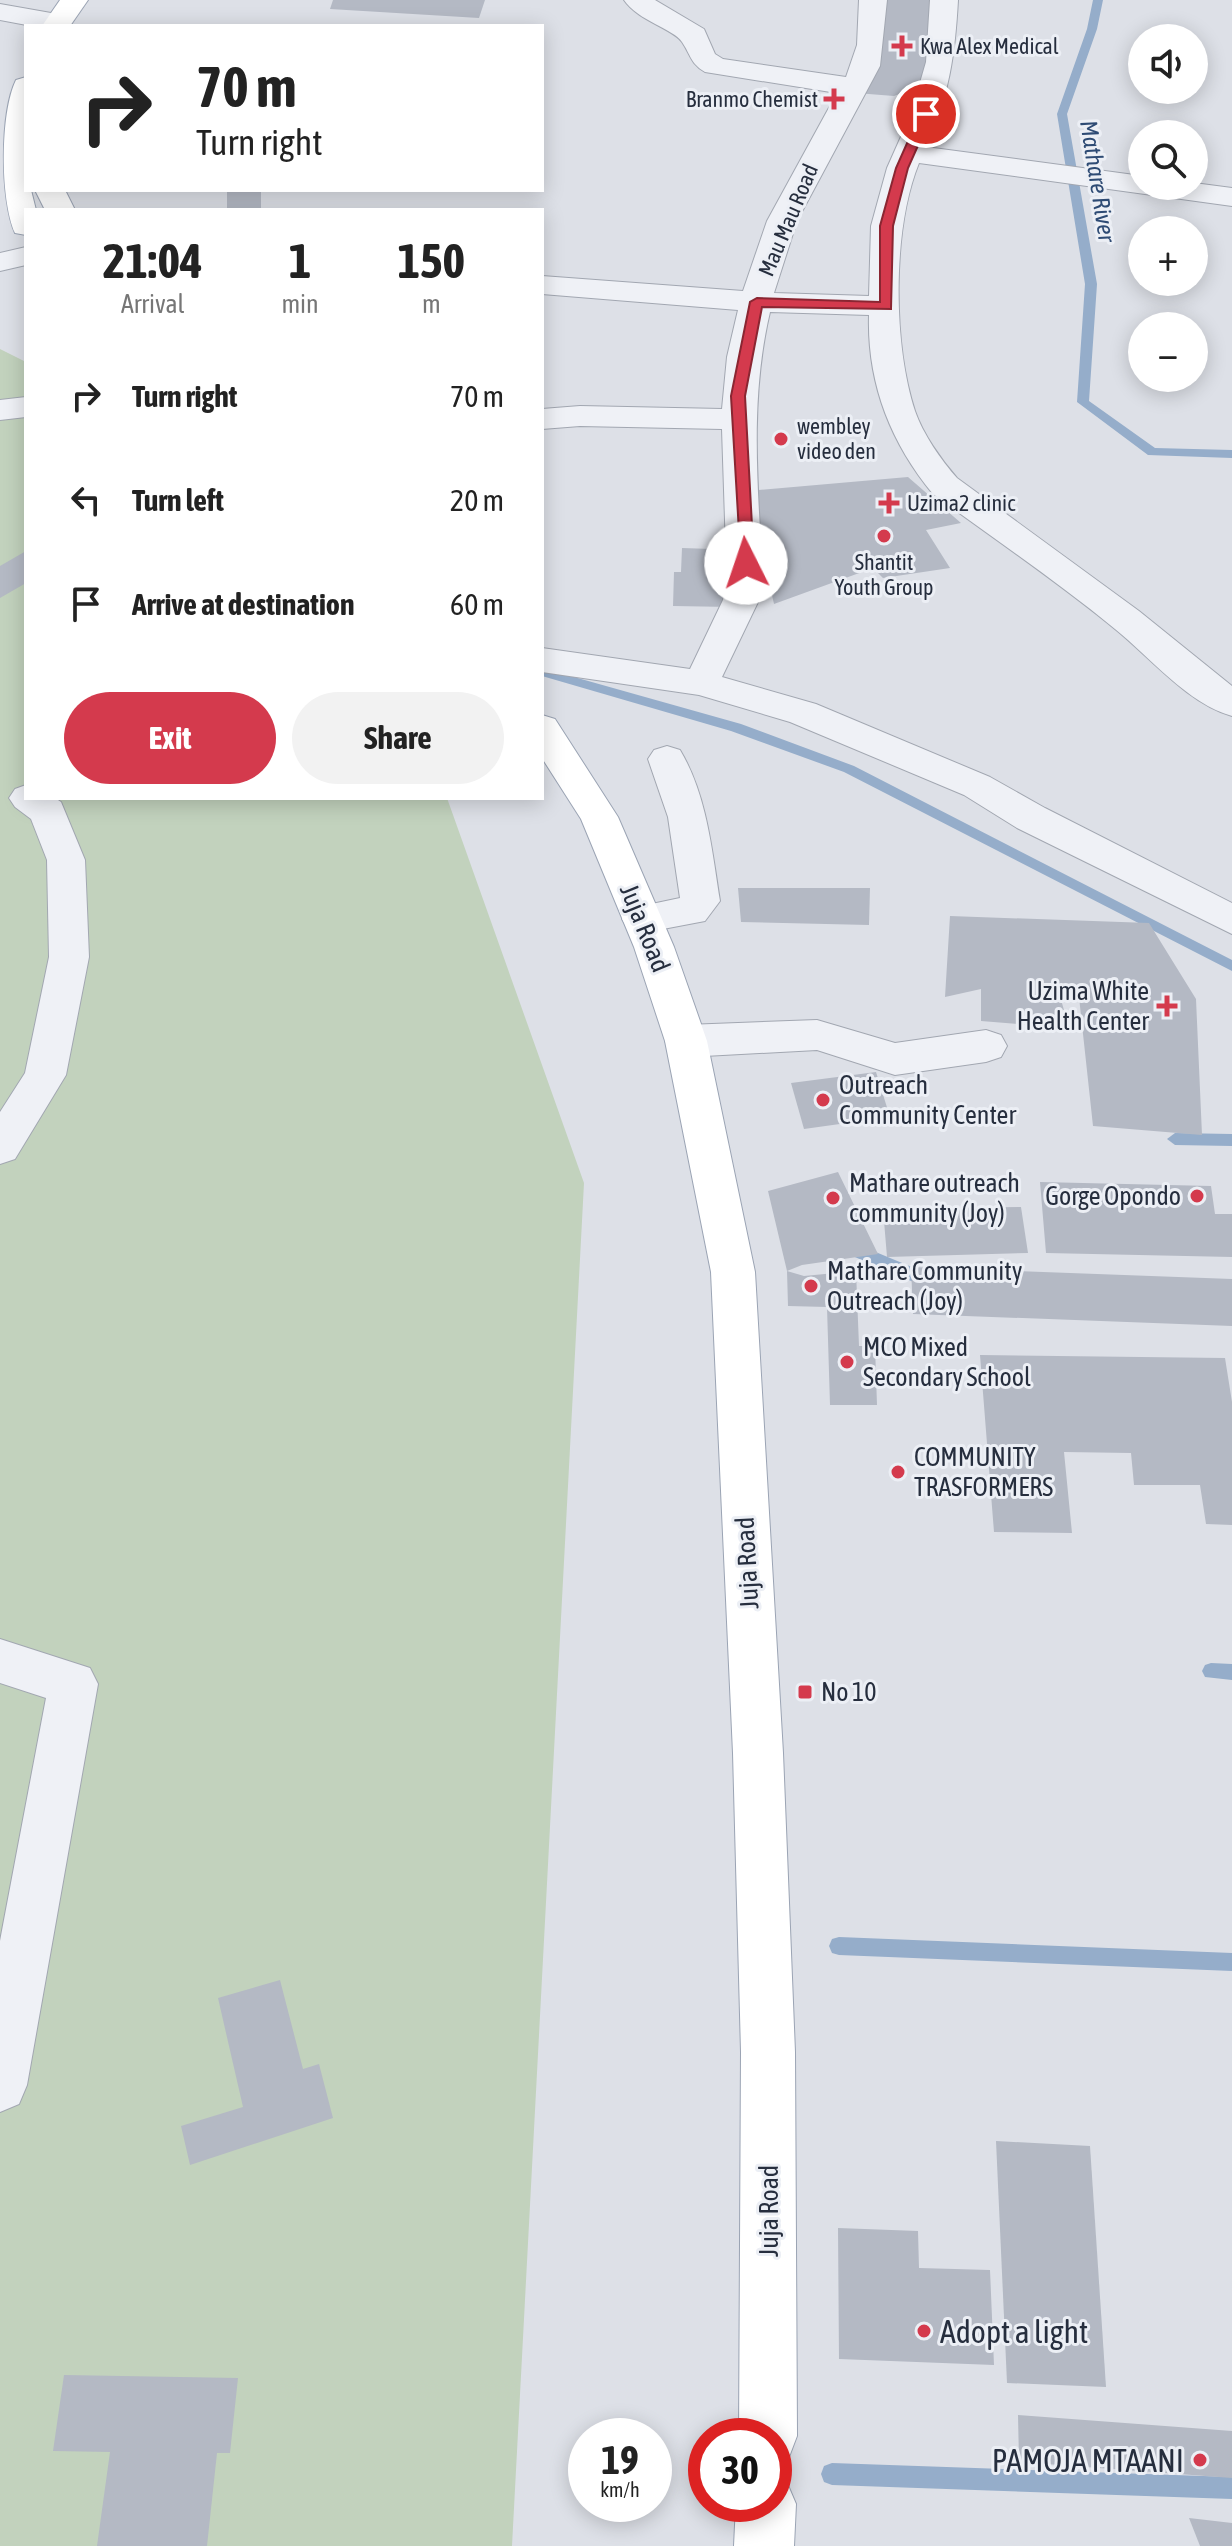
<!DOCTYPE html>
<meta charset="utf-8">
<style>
:root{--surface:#fff;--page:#f2f2f2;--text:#222;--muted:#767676;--accent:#d43a4d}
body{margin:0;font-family:"Asap Condensed",sans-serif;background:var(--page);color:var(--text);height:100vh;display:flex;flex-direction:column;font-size:30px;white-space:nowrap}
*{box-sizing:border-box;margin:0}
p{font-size:26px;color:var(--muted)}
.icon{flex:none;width:44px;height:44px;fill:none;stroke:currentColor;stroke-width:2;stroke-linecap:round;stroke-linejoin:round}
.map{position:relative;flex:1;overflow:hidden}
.side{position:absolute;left:24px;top:208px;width:520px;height:592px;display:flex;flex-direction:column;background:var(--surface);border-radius:0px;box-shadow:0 4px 20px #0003}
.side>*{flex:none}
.top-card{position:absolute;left:24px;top:24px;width:520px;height:168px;border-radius:0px;box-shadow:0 4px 20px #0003;background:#fff;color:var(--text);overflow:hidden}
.fabs{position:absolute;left:1128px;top:24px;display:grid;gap:16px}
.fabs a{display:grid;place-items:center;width:80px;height:80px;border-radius:50%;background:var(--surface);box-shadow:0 4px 20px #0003;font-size:40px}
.speed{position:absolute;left:568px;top:2418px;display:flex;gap:16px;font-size:40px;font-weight:700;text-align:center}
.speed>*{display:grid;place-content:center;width:104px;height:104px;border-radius:50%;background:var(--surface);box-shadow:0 4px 20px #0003;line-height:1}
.speed small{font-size:20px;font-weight:400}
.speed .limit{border:12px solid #d22;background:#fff;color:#111}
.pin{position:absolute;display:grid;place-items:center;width:68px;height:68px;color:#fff;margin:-34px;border:4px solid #fff;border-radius:50%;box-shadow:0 2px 8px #0007}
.me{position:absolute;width:88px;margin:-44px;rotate:356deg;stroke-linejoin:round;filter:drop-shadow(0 0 6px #0008)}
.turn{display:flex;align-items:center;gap:28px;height:168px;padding:0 40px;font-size:36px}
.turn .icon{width:104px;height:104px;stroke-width:2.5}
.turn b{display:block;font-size:56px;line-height:68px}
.eta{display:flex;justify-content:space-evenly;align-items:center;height:136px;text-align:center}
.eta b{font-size:48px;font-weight:700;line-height:56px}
.action{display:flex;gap:16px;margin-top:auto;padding:16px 40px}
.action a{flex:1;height:92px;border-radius:48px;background:var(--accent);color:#fff;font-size:32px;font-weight:700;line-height:92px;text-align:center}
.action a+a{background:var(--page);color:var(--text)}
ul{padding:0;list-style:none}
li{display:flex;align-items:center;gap:24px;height:104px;padding:0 40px}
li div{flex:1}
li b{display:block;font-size:30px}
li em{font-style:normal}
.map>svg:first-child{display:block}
</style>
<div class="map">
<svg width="1232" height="2546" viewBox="0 0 1232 2546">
<rect width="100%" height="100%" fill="#dde0e7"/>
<polygon fill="#c2d2bd" points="0,349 26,362 26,798 447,798 584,1183 512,2546 0,2546"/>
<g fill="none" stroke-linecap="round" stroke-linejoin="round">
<g fill="#95adca" fill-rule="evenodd">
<polygon points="1093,0 1103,0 1097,29 1067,114 1097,284 1089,401 1155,448 1232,450 1232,458 1148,455 1077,402 1085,284 1057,114 1087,29"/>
<polygon points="542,668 741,724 854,766 1232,960 1232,971 844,772 731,731 542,676"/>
<polygon points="1175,1133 1232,1134 1232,1146 1175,1145 1167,1139"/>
<polygon points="849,1241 936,1277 938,1282 936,1287 930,1289 843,1252 841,1247 843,1242"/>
<polygon points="1211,1663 1232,1664 1232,1680 1205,1677 1202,1671 1205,1665"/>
<polygon points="839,1937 1232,1953 1232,1971 839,1955 832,1953 829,1946 832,1939"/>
<polygon points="832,2463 1232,2477 1232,2499 832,2485 824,2482 821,2474 824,2466"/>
</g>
</g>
<g fill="#b4b9c4">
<polygon points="333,0 485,0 479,18 330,9"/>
<polygon points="882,0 932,0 924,85 894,96 856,93"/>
<rect x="227" y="190" width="34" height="20"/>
<polygon points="908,477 961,523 926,530 950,568 883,578 873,568 774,604 748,491"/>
<polygon points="682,548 712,549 712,566 720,567 720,578 733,579 732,607 673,606 674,572 681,572"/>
<polygon points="26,551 26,583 0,598 0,566"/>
<polygon points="738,888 870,888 869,925 741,922"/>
<polygon points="950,916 1149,923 1196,999 1202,1135 1093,1126 1079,997 1060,996 1069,1028 981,1021 981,989 945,997"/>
<polygon points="876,1072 890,1117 804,1129 791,1083"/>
<polygon points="838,1172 878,1254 802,1265 787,1271 804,1276 856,1271 859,1346 875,1346 877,1405 830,1405 827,1307 788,1306 787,1271 768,1191"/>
<polygon points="1040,1182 1211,1186 1215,1214 1232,1214 1232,1257 1046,1253"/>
<polygon points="1021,1207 1028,1253 887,1257 883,1209"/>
<polygon points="911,1267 1232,1279 1232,1326 913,1314"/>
<polygon points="980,1355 1225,1358 1232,1402 1232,1525 1206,1524 1200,1485 1134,1485 1131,1453 1064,1452 1072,1533 994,1532"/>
<polygon points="280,1980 303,2069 319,2064 333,2118 190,2165 181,2126 243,2107 218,1998"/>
<polygon points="996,2141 1090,2146 1106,2387 1007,2383"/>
<polygon points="838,2228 918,2231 919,2268 990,2270 994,2365 839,2359"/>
<polygon points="64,2375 238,2378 230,2453 217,2453 207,2546 97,2546 110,2452 53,2451"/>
<polygon points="1018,2415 1232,2431 1232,2478 1019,2462"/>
<polygon points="1189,2518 1232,2523 1232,2546 1200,2546"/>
</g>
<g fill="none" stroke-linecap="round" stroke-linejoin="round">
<g stroke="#a2a7b1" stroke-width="2">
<g id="minor">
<path d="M624 0H655L704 29 715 54 723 59 846 77 857 45 859 0H887L880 66 797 221 774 293 869 296 871 226 887 168 911 114 926 62 930 0H958C955 55 949 96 926 147L1142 176V186H1194V183L1232 188V206L919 163C892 230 893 343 915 411 923 434 941 460 957 478L1139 611 1232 686V716C1188 704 1150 657 1115 629 1057 581 993 538 933 494 890 442 867 382 869 315L770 312C749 401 758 490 763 581L759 600 722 677 816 704 990 777 1045 808 1232 903V934L1017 828 964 795 790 722 699 695 542 672V648L690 669 723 600 727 581 722 429 580 426 542 429V409L580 406 722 409 727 357 738 310 542 294V276L743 291 767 221 837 93 705 72C690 63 691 55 682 42 674 29 638 21 624 0Z"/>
<polygon points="0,4 68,16 72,22 69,26 32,26 0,20"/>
<polygon points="26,247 26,265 0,271 0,253"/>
<polygon points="26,397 26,417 0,420 0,400"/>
<path d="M667 746 680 750C707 795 712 851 720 901L705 921 642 933 628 929 622 919 628 909 680 898 668 817 648 759 654 750Z"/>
<polygon points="26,785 26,798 55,798 61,802 85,860 89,957 66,1075 15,1159 0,1164 0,1112 25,1073 49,957 47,860 31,819 15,807 9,798 15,789"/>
<polygon points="817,1020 895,1043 986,1030 1001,1035 1007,1046 1001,1057 986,1062 895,1075 817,1050 686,1057 671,1052 665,1041 671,1030 686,1025"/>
<polygon points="0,1639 90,1668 98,1684 27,2085 19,2104 0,2112 0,1941 46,1698 0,1683"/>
</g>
</g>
<g stroke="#9ba4b4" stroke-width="2">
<g id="major">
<polygon points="60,0 88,0 70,26 42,26"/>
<path d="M26 77V190H31L36 210H26V235L15 233C0 199 0 113 16 80Z"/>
<polygon points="35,190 65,190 75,210 45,210"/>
<polygon points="542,715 555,719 618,817 674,947 707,1041 755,1272 783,1753 795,2052 797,2436 789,2457 774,2463 774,2436 739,2436 741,2052 733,1753 711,1272 665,1041 634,947 581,819 542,758"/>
<polygon points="774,2478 787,2483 796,2504 794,2546 734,2546 736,2504 774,2504"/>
</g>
</g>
<use href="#minor" fill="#eff1f6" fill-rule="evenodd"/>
<use href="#major" fill="#fff" fill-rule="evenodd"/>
</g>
<polygon fill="#d43a4d" stroke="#8a2632" stroke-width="2" points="926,110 932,114 908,168 893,226 891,309 762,307 745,396 754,563 741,566 731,396 750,302 757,298 880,302 880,226 896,168 920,114"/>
<g fill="#d43a4d" stroke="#eceff5" stroke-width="3">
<path d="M898 34h8v8h8v8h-8v8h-8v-8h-8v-8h8z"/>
<path d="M830 87h8v8h8v8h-8v8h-8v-8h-8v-8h8z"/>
<circle cx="781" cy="439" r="8"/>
<path d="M885 491h8v8h8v8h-8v8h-8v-8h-8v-8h8z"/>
<circle cx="884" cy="536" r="8"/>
<path d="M1163 994h8v8h8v8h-8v8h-8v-8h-8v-8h8z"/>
<circle cx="823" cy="1100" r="8"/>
<circle cx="1197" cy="1196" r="8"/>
<circle cx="833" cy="1198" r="8"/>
<circle cx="811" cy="1286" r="8"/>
<circle cx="847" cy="1362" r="8"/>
<circle cx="898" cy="1472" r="8"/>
<rect x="797" y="1684" width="16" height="16" rx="4"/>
<circle cx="924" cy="2331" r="8"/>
<circle cx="1200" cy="2460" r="8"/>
</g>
<g text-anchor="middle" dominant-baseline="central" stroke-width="6" stroke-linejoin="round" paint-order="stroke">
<g font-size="22" fill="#262e3e" stroke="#eceff5" text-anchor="start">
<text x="920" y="46">Kwa Alex Medical</text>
<text x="818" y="99" text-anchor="end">Branmo Chemist</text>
<text x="797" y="426">wembley<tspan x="797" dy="25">video den</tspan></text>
<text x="907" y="503">Uzima2 clinic</text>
<text x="884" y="562" text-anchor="middle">Shantit<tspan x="884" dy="25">Youth Group</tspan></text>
</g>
<g font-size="22" fill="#262e3e" stroke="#eceff5">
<text transform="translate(788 220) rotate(-67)">Mau Mau Road</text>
</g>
<g font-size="24" font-style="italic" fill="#2e4b74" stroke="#eceff5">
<text transform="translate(1098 181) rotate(81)">Mathare River</text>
</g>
<g font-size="26" fill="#262e3e" stroke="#eceff5">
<text transform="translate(645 928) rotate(68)">Juja Road</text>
<text transform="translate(747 1563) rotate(-93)">Juja Road</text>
<text transform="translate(769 2211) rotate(-90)">Juja Road</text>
</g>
<g font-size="26" fill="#262e3e" stroke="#eceff5" text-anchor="start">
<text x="1149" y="991" text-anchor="end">Uzima White<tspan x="1149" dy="30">Health Center</tspan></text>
<text x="839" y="1085">Outreach<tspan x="839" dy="30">Community Center</tspan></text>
<text x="849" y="1183">Mathare outreach<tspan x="849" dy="30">community (Joy)</tspan></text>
<text x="1181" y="1196" text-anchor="end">Gorge Opondo</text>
<text x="827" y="1271">Mathare Community<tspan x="827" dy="30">Outreach (Joy)</tspan></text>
<text x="863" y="1347">MCO Mixed<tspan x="863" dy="30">Secondary School</tspan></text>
<text x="914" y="1457">COMMUNITY<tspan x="914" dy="30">TRASFORMERS</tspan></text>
<text x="821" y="1692">No 10</text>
</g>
<g font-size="32" fill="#262e3e" stroke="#eceff5" text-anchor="start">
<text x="940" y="2331">Adopt a light</text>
<text x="1184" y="2460" text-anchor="end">PAMOJA MTAANI</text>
</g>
</g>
</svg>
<div class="fabs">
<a><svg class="icon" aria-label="sound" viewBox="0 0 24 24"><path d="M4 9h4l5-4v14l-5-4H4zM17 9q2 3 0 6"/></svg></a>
<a><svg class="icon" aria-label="search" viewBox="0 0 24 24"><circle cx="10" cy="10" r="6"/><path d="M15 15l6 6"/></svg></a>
<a>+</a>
<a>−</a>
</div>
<div class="speed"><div>19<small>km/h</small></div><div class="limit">30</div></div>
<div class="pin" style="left:926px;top:114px;background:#d93025"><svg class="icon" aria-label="arrive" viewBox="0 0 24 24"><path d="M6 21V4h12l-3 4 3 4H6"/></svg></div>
<svg class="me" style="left:746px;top:563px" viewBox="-20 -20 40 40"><circle r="19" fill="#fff"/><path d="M0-13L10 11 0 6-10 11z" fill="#d43a4d"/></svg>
<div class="top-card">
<div class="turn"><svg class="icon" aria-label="right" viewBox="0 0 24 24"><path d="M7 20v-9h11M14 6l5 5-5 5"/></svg><div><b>70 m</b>Turn right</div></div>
</div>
<section class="side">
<div class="eta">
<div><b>21:04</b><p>Arrival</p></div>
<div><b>1</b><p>min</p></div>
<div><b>150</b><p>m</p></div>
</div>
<ul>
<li><svg class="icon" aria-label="right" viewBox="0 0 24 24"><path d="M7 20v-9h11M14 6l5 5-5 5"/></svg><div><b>Turn right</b></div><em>70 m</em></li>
<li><svg class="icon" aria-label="left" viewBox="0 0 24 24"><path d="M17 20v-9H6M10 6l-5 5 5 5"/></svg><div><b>Turn left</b></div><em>20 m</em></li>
<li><svg class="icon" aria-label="arrive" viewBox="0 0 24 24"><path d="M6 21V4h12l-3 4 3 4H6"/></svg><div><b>Arrive at destination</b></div><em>60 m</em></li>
</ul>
<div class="action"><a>Exit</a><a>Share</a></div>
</section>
</div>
